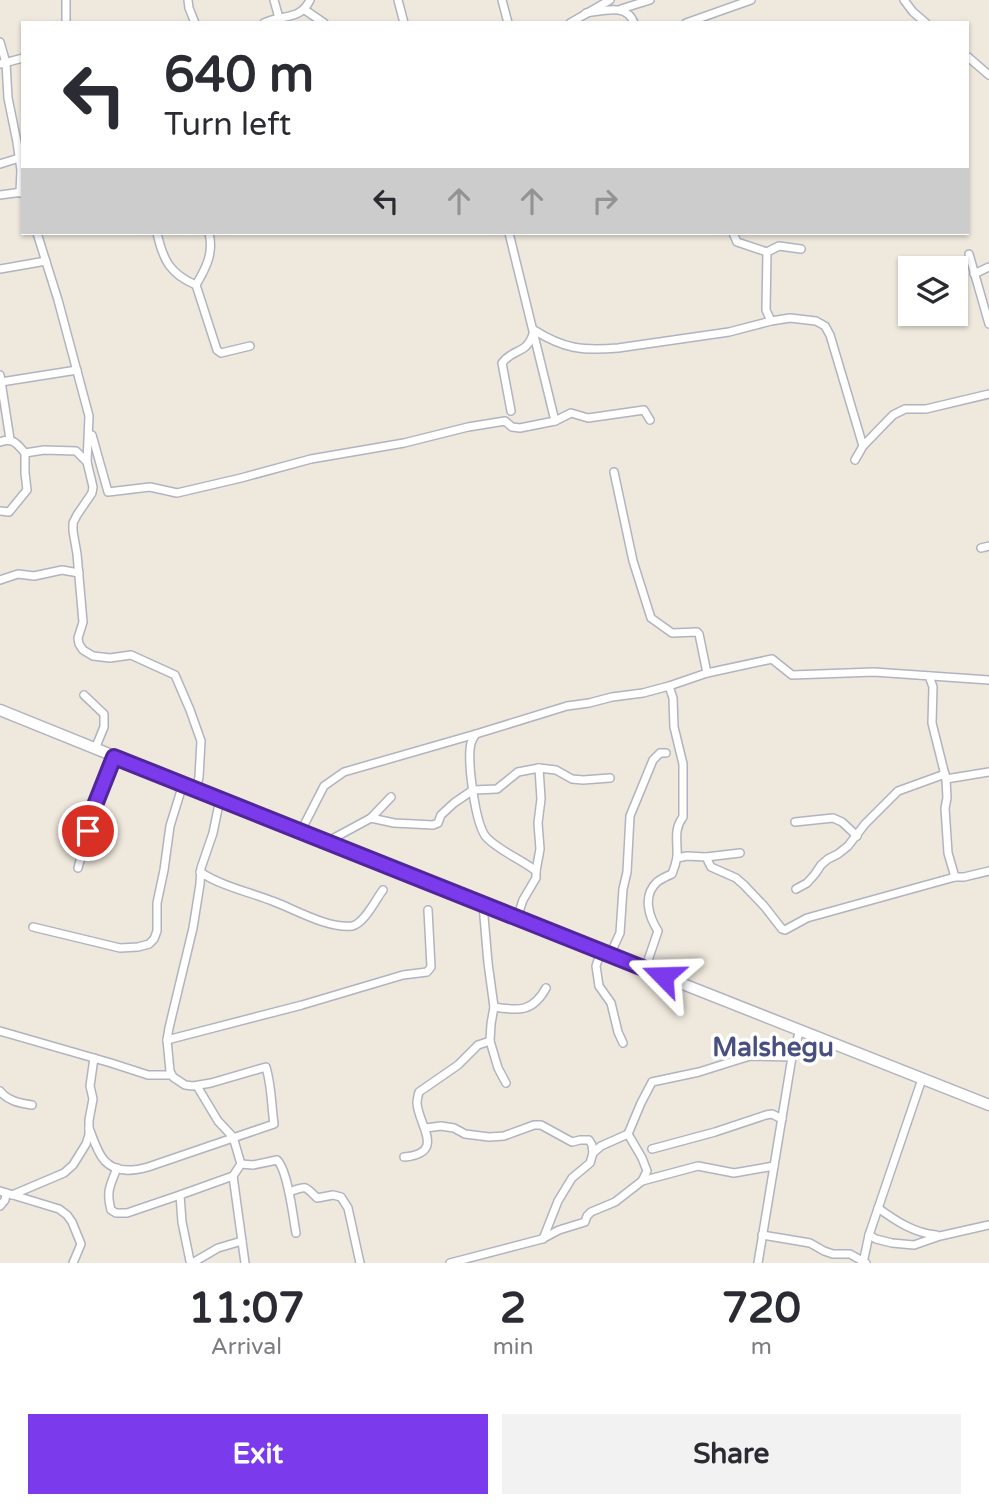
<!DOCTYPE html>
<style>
:root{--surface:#fff;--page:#f2f2f3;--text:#2b2b33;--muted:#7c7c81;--accent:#7c3aed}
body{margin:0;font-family:"Varela Round",sans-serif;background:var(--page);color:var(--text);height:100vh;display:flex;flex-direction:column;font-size:26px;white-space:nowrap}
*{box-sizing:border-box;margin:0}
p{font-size:23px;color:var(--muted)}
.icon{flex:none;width:38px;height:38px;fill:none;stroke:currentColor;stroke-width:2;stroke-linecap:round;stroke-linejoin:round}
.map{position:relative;height:1263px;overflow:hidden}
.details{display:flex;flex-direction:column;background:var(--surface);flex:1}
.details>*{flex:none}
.top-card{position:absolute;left:21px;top:21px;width:948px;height:214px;border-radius:0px;box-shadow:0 2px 5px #0004;background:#fff;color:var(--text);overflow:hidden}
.controls{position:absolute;left:898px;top:256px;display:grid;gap:14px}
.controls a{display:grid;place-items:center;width:70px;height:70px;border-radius:0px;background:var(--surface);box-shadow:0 2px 5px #0004;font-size:35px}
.pin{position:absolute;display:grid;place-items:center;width:60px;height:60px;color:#fff;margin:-30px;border:4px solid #fff;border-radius:50%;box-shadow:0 2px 7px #0007}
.me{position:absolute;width:77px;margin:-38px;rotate:292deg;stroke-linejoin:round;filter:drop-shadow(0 0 5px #0008)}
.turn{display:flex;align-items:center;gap:24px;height:147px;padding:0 28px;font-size:32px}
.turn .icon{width:91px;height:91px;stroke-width:2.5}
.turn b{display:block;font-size:49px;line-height:60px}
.lanes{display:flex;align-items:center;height:66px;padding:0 28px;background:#0003;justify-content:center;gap:35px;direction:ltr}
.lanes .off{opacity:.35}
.eta{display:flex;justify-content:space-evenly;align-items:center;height:119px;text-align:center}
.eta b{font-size:42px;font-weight:700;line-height:49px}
.action{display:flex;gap:14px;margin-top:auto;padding:14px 28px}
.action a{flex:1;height:80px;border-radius:0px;background:var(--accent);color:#fff;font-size:28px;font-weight:700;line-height:80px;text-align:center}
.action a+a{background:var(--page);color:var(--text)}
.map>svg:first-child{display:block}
</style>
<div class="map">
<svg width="989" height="1263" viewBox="0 0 989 1263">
<rect width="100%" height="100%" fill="#eee8dd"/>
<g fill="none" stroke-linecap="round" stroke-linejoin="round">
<g stroke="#b1b3c0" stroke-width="10">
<g id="minor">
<polyline points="66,0 66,23"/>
<polyline points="188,0 189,8 195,23"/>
<polyline points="274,0 279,18"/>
<polyline points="398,0 404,23"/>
<polyline points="502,0 508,23"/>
<polyline points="904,0 913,12 926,23"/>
<polyline points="621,9 650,0"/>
<polyline points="305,10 324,23"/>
<path d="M586 13C604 11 627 3 634 23"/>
<path d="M264 23C282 14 300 21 310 0"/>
<polyline points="570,23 610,0"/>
<polyline points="686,23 751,0"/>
<polyline points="0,42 6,63 8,98 17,142 21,170 20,193"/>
<polyline points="968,57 989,75"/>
<polyline points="0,64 23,58"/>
<polyline points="0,164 19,158"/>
<polyline points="0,195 22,192"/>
<polyline points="37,233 58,300 89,416 87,462 93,487 92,493 77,515 73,523 73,531 77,554 83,622 78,638 79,644 83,650 93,656 110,658 131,655 175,675 190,710 201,741 199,777 196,790"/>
<path d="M157 233C163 260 170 274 196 285"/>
<path d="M209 233C214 253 206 268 196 285L217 350 221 353 250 346"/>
<polyline points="509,233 555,421"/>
<polyline points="733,233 737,242 767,252 766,310 771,321"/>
<polyline points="767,252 779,246 801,249"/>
<polyline points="969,254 989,324"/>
<polyline points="0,269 46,261"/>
<polyline points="974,274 989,267"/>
<path d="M534 330C564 349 583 351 618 348L729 332 771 321 790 318 816 321 825 326 830 335 863 446"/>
<polyline points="0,375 10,439"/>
<polyline points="1,382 77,370"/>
<path d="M511 411 502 363C514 347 527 356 534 331"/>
<polyline points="92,435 108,492 150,487 177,493 241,478 311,459 404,443 468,427 505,421 512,427 520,428 555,421 571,413 588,418 644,410 650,420"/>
<path d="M0 442C13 437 17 444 25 453L44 450 76 451 87 462"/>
<polyline points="855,460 863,446 893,415 905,409 926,409 989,394"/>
<polyline points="614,472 633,561 651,618 672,633 697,632 699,634 707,673"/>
<polyline points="0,511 9,512 27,490 25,473 25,453"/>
<polyline points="981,548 989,546"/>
<polyline points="0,580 18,574 34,576 62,570 79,573"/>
<polyline points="929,676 933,687 932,723 946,779 947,798 945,808 948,853 955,877"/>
<polyline points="84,695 104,714 104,727 95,749"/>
<polyline points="946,779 989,772"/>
<polyline points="371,818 391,797"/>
<polyline points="795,822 833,818 842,822 857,836"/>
<polyline points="301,831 324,786 344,772 476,734"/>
<polyline points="329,842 334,838 371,818 394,823 433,825 438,823 441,815 454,803 473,790 497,789 518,772 539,768 556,770 572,779 583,780 610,778"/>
<polyline points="706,857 740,853"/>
<polyline points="677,858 687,856 706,857 711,867 736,878 744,885 764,906 782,929 785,930 807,918 955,877 964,877 989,871"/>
<polyline points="78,868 95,805 113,757"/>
<polyline points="536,871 540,849 538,823 541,799 539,768"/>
<path d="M200 872C223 887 250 892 275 902 296 910 329 929 352 926 364 924 376 899 383 890"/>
<polyline points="796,889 807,883 815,874 821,865 828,859 838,854 848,846 865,824 898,791 945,774"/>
<polyline points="483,905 488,963 494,1007 491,1024 490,1041 498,1068 506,1083"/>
<path d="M517 918 523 900 536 878V871C521 859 501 852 487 838 475 826 467 760 471 743 473 738 473 738 476 734L567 706 589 703 612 697 643 693 669 686 707 673 772 659 792 675 874 672 989 680"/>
<polyline points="33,927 120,948 138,947 149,944 154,939 157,931 157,903 164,870 170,826 183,784"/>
<polyline points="601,951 596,966 599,986 611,1003 618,1032 623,1043"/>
<polyline points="610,955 620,933 623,889 627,872 630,816 653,760 660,753 666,753"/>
<path d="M645 969 658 931C649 917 642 896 657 882 661 879 667 876 672 874 674 869 676 863 677 857 678 842 673 830 683 817V764L674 727 673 698 669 686"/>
<path d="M494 1007C519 1011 533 1012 546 988"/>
<polyline points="0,1031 111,1063 148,1075 171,1075"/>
<polyline points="167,1040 302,1005 403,975 427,972 431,967 428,910"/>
<polyline points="197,1086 218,1121 233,1137 241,1164 233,1176 245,1263"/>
<path d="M0 1091C8 1101 19 1103 32 1105"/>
<path d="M89 1128C93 1138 97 1152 104 1160 115 1173 134 1171 148 1167L274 1124C271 1103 272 1088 266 1067L211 1083 193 1086 185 1085 173 1077 170 1071 167 1040 169 1028 193 928 200 884 201 868 213 833 220 799"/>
<polyline points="426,1128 441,1126 454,1128 465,1134 489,1137 504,1136 534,1125 541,1125 572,1142 580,1140 589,1140 592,1145 593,1153"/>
<polyline points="628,1134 642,1158 647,1171 642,1181"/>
<polyline points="652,1149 715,1132 766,1115 772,1114 782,1119"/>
<path d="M404 1157C447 1153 418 1125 417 1103 417 1099 418 1096 419 1092L458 1065 478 1045 490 1041"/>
<path d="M241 1164 253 1165 277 1160C288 1170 293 1217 296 1233"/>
<path d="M117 1168C110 1186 106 1191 111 1210L116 1213H127L180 1195"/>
<polyline points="233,1176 180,1195 182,1222 190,1261 194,1262 218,1248 242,1241"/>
<polyline points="0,1191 59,1209 67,1215 72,1222 81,1244 73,1263"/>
<path d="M289 1192C307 1186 304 1185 317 1198L333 1195 341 1197 348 1208 360 1263"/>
<polyline points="12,1195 64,1173 73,1165 86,1144 89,1135 89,1120 93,1099 90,1086 94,1058"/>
<polyline points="0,1206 5,1200 6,1193"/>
<path d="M878 1208C896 1221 914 1233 936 1235"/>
<polyline points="762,1235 810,1243 824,1251 833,1254 850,1254 866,1263"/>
<polyline points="869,1235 876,1239 892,1243 914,1245 940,1236 989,1225"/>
<polyline points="543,1239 558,1201 572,1178 590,1163 593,1153 601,1146 628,1134 641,1103 652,1082 699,1072 750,1056 792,1057"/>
<polyline points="450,1263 542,1239 559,1230 585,1222 587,1216 591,1212 615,1202 642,1181 698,1166 734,1173 774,1166"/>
<polyline points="758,1263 792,1057 800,1030"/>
<polyline points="863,1263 869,1235 922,1079"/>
</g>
</g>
<g stroke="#b1b3c0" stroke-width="13">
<polyline id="secondary" points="0,710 483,905 989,1105"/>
</g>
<use href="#minor" stroke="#fff" stroke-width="7"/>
<use href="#secondary" stroke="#fff" stroke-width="10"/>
</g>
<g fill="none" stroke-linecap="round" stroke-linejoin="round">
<g stroke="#51269a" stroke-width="18">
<polyline id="route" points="88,831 95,805 114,757 663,976"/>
</g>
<use href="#route" stroke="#7c3aed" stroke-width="12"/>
</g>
<g text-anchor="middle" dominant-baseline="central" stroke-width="7" stroke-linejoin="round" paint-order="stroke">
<g font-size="26" font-weight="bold" fill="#49507f" stroke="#fff">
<text x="773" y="1047">Malshegu</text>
</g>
</g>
</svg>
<div class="controls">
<a><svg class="icon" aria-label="layers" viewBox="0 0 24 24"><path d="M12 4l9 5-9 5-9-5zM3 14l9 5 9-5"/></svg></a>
</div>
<div class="pin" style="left:88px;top:831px;background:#d93025"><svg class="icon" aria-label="arrive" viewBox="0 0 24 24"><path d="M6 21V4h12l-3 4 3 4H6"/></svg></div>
<svg class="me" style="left:663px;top:976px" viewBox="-20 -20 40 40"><path d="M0-17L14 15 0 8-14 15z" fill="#7c3aed" stroke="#fff" stroke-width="4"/></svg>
<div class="top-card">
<div class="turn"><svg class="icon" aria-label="left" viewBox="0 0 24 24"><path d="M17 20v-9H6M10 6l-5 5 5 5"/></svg><div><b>640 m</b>Turn left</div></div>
<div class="lanes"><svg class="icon" aria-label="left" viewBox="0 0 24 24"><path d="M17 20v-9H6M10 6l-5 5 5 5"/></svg><svg class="icon off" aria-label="ahead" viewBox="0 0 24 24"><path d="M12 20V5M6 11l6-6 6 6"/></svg><svg class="icon off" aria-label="ahead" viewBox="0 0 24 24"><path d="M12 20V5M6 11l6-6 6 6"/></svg><svg class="icon off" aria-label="right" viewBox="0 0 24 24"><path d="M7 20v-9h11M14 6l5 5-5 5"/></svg></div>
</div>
</div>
<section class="details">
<div class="eta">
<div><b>11:07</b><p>Arrival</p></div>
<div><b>2</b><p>min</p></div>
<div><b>720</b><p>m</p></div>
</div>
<div class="action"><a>Exit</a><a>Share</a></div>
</section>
